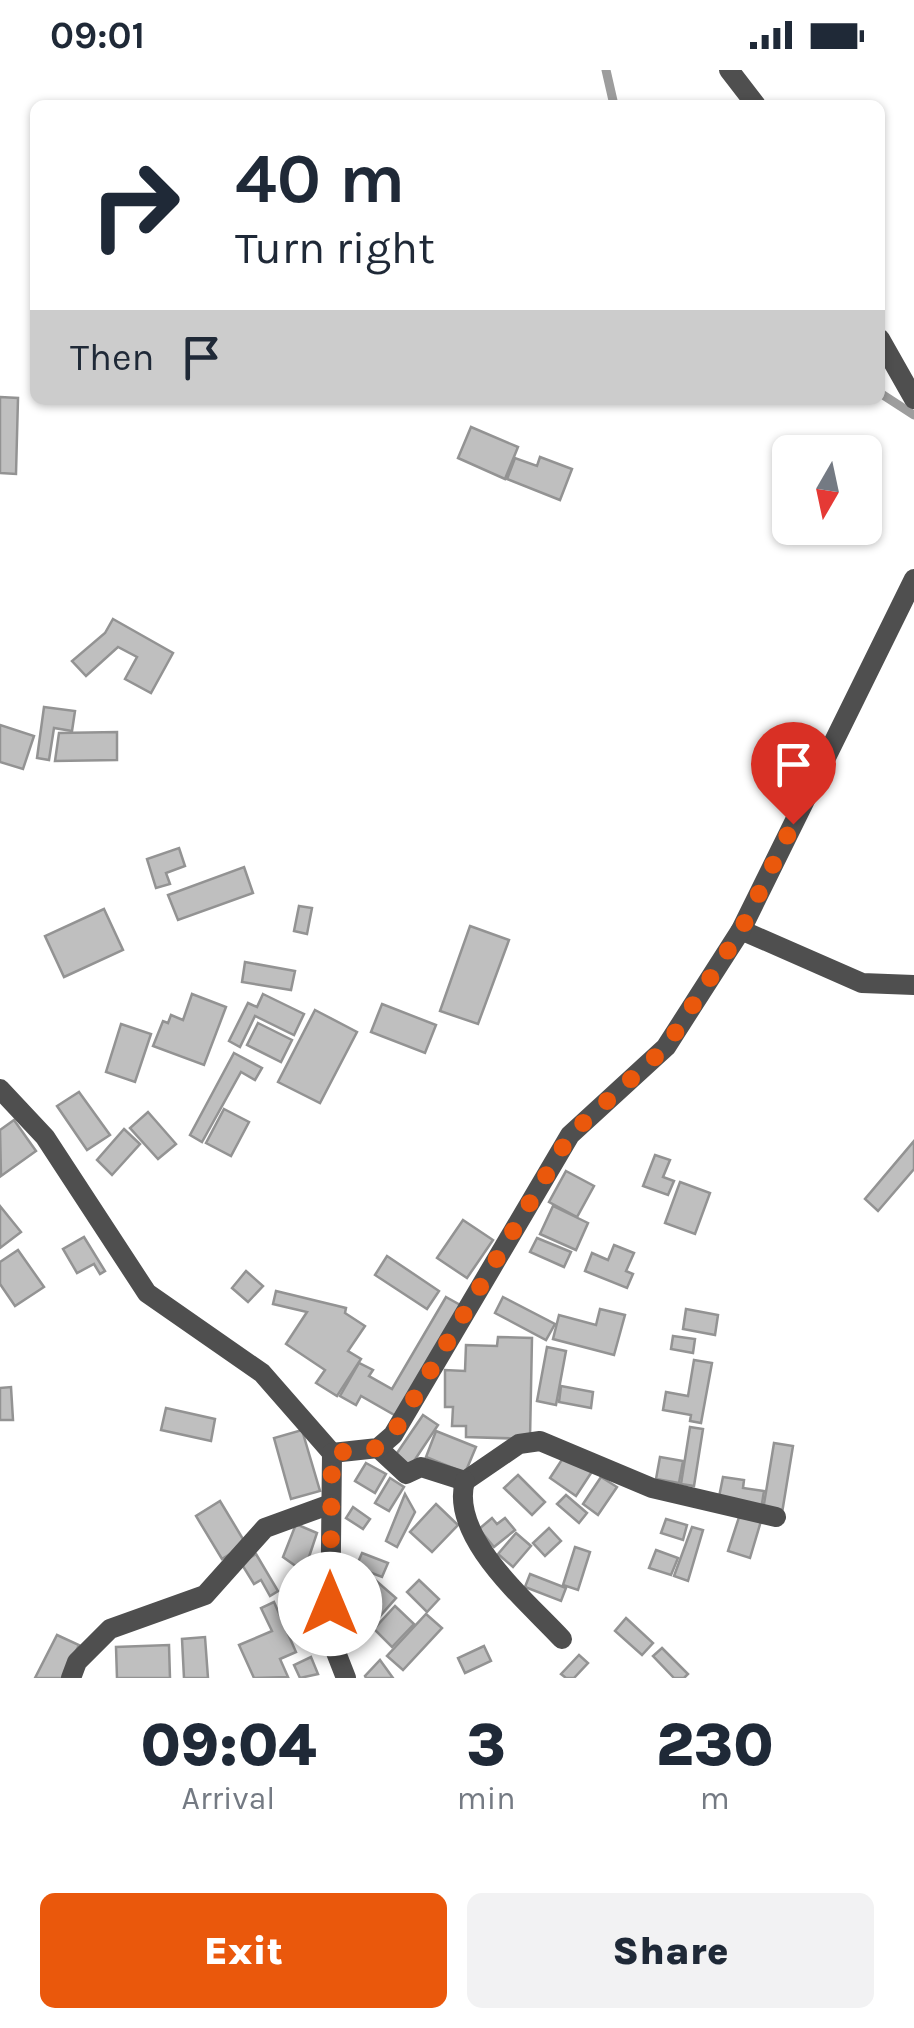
<!DOCTYPE html>
<style>
:root{--surface:#fff;--page:#f2f2f3;--text:#1f2937;--muted:#747a83;--accent:#ea580c}
body{margin:0;font-family:Karla,sans-serif;background:var(--page);color:var(--text);height:100vh;display:flex;flex-direction:column;font-size:38px;white-space:nowrap}
*{box-sizing:border-box;margin:0}
p{font-size:32px;color:var(--muted)}
.icon{flex:none;width:55px;height:55px;fill:none;stroke:currentColor;stroke-width:2;stroke-linecap:round;stroke-linejoin:round}
.map{position:relative;height:1608px;overflow:hidden}
.side{display:flex;flex-direction:column;background:var(--surface);flex:1}
.side>*{flex:none}
.banner{position:absolute;left:30px;top:30px;width:855px;height:305px;border-radius:15px;box-shadow:0 2px 8px #0004;background:#fff;color:var(--text);overflow:hidden}
.needle{width:65px;rotate:189deg}
.controls{position:absolute;left:772px;top:365px;display:grid;gap:20px}
.controls a{display:grid;place-items:center;width:110px;height:110px;border-radius:15px;background:var(--surface);box-shadow:0 2px 8px #0004;font-size:50px}
.pin{position:absolute;display:grid;place-items:center;width:85px;height:85px;color:#fff;margin:-102px -42px;border-radius:50% 50% 50% 0;rotate:-45deg;box-shadow:0 0 10px #0007}
.pin .icon{rotate:45deg}
.me{position:absolute;width:110px;margin:-55px;rotate:0deg;stroke-linejoin:round;filter:drop-shadow(0 0 8px #0008)}
.turn{display:flex;align-items:center;gap:35px;height:210px;padding:0 40px;font-size:45px}
.turn .icon{width:130px;height:130px;stroke-width:2.5}
.turn b{display:block;font-size:70px;line-height:85px}
.then{display:flex;align-items:center;height:95px;padding:0 40px;background:#0003;gap:20px;font-size:38px}
.eta{display:flex;justify-content:space-evenly;align-items:center;height:170px;text-align:center}
.eta b{font-size:60px;font-weight:800;line-height:70px}
.action{display:flex;gap:20px;margin-top:auto;padding:20px 40px}
.action a{flex:1;height:115px;border-radius:15px;background:var(--accent);color:#fff;font-size:40px;font-weight:800;line-height:115px;text-align:center}
.action a+a{background:var(--page);color:var(--text)}
.status{display:flex;justify-content:space-between;align-items:center;height:70px;padding:0 50px;background:var(--surface);direction:ltr}
.status svg{height:28px;fill:currentColor}
.map>svg:first-child{display:block}
</style>
<div class="status"><b>09:01</b><svg viewBox="0 0 49 12"><path d="M0 12V9h3v3zM5 12V6h3v6zM10 12V3h3v9zM15 12V0h3v12zM26 1h20v11H26zM47 4h2v5h-2z"/></svg></div>
<div class="map">
<svg width="914" height="1608" viewBox="0 0 914 1608">
<rect width="100%" height="100%" fill="#fff"/>
<g fill="none" stroke-linecap="round" stroke-linejoin="round">
<g stroke="#9d9d9d" stroke-width="9">
<polyline points="606,0 614,35"/>
<polyline points="880,323 914,345"/>
</g>
</g>
<g fill="#bfbfbf" stroke="#939393" stroke-width="2.5">
<polygon points="0,327 18,328 16,404 0,403"/>
<polygon points="471,357 518,377 505,409 458,388"/>
<polygon points="540,387 572,399 560,430 507,409 515,388 537,396"/>
<polygon points="113,549 173,583 151,623 125,609 137,587 118,577 86,606 72,591 105,563"/>
<polygon points="44,637 75,641 72,661 54,658 49,690 37,688"/>
<polygon points="0,655 34,666 23,699 0,692"/>
<polygon points="117,662 117,690 55,691 59,663"/>
<polygon points="179,778 185,796 166,803 170,814 156,818 147,789"/>
<polygon points="244,797 253,823 178,850 168,825"/>
<polygon points="299,836 312,838 307,864 294,861"/>
<polygon points="104,839 123,880 64,907 45,866"/>
<polygon points="470,856 509,870 478,954 440,941"/>
<polygon points="245,892 295,901 291,920 242,912"/>
<polygon points="192,924 226,937 204,995 153,976 163,951 168,953 171,945 183,950"/>
<polygon points="263,924 304,944 294,965 255,946 240,977 229,971 248,933 257,937"/>
<polygon points="382,934 436,955 425,983 371,962"/>
<polygon points="315,940 357,962 320,1033 278,1012"/>
<polygon points="258,953 292,970 281,992 247,975"/>
<polygon points="121,954 151,964 135,1012 106,1002"/>
<polygon points="234,983 262,998 255,1010 241,1002 202,1072 190,1065"/>
<polygon points="79,1022 110,1065 87,1080 57,1036"/>
<polygon points="224,1039 249,1052 231,1086 206,1073"/>
<polygon points="148,1042 176,1074 158,1089 130,1058"/>
<polygon points="14,1050 36,1081 1,1106 0,1060"/>
<polygon points="124,1059 140,1074 112,1105 97,1090"/>
<polygon points="914,1071 914,1099 878,1141 865,1129"/>
<polygon points="655,1085 670,1090 663,1107 674,1111 668,1125 643,1116"/>
<polygon points="566,1101 594,1116 577,1147 549,1132"/>
<polygon points="680,1112 710,1123 695,1164 665,1153"/>
<polygon points="0,1136 21,1162 0,1178"/>
<polygon points="553,1136 588,1153 576,1180 540,1164"/>
<polygon points="463,1150 493,1170 467,1208 437,1188"/>
<polygon points="84,1167 105,1201 100,1204 94,1194 77,1203 63,1179"/>
<polygon points="537,1168 571,1182 564,1197 530,1182"/>
<polygon points="614,1175 634,1183 626,1201 633,1204 627,1218 585,1201 592,1183 608,1190"/>
<polygon points="18,1180 44,1217 15,1236 0,1214 0,1192"/>
<polygon points="387,1186 439,1221 427,1239 375,1205"/>
<polygon points="246,1201 263,1216 248,1232 232,1218"/>
<polygon points="276,1221 346,1238 345,1243 365,1256 348,1281 361,1289 337,1326 316,1313 325,1300 286,1274 307,1242 273,1234"/>
<polygon points="446,1227 462,1236 398,1347 361,1326 356,1335 340,1326 359,1293 373,1300 369,1306 392,1319"/>
<polygon points="503,1227 555,1254 546,1270 495,1243"/>
<polygon points="600,1239 625,1245 614,1285 553,1269 559,1245 596,1255"/>
<polygon points="686,1239 718,1245 715,1265 683,1259"/>
<polygon points="673,1266 695,1269 693,1283 671,1279"/>
<polygon points="498,1267 532,1268 530,1369 466,1367 466,1356 452,1356 453,1337 445,1337 445,1300 465,1301 466,1275 497,1276"/>
<polygon points="547,1277 566,1281 556,1335 537,1331"/>
<polygon points="694,1290 712,1293 701,1353 690,1351 691,1345 663,1340 666,1322 688,1326"/>
<polygon points="561,1316 593,1322 591,1338 559,1332"/>
<polygon points="11,1317 13,1350 0,1350 0,1318"/>
<polygon points="166,1338 215,1349 211,1371 161,1360"/>
<polygon points="423,1345 438,1355 410,1397 395,1386"/>
<polygon points="690,1357 703,1359 694,1416 681,1414"/>
<polygon points="302,1360 320,1421 291,1429 274,1368"/>
<polygon points="436,1361 476,1377 465,1403 426,1387"/>
<polygon points="774,1373 793,1376 782,1443 763,1440"/>
<polygon points="567,1382 593,1400 576,1426 550,1408"/>
<polygon points="660,1387 683,1391 679,1413 656,1409"/>
<polygon points="366,1393 386,1404 375,1423 355,1411"/>
<polygon points="518,1405 545,1432 532,1445 504,1418"/>
<polygon points="601,1407 617,1417 598,1445 583,1434"/>
<polygon points="723,1407 744,1410 743,1418 764,1421 761,1440 718,1432"/>
<polygon points="390,1408 404,1417 389,1441 375,1433"/>
<polygon points="405,1424 415,1442 397,1477 386,1471"/>
<polygon points="566,1425 587,1443 579,1453 557,1434"/>
<polygon points="220,1431 246,1474 222,1489 196,1446"/>
<polygon points="436,1434 458,1455 432,1482 410,1462"/>
<polygon points="353,1437 370,1449 363,1459 346,1448"/>
<polygon points="740,1444 761,1451 750,1488 728,1481"/>
<polygon points="492,1448 497,1454 505,1448 515,1460 494,1477 479,1459"/>
<polygon points="666,1449 687,1455 683,1470 661,1463"/>
<polygon points="296,1454 317,1463 304,1502 283,1487"/>
<polygon points="692,1457 703,1460 688,1511 674,1506"/>
<polygon points="549,1458 561,1471 545,1486 533,1473"/>
<polygon points="516,1463 531,1476 513,1497 498,1484"/>
<polygon points="575,1477 590,1482 578,1520 563,1515"/>
<polygon points="656,1480 678,1488 671,1505 649,1498"/>
<polygon points="362,1483 388,1493 382,1507 356,1497"/>
<polygon points="256,1484 278,1521 270,1526 261,1510 254,1514 241,1493"/>
<polygon points="530,1504 566,1518 561,1531 525,1517"/>
<polygon points="374,1509 396,1528 373,1554 369,1522"/>
<polygon points="419,1510 439,1529 427,1542 407,1522"/>
<polygon points="274,1532 296,1582 280,1589 288,1607 254,1608 239,1575 272,1561 261,1538"/>
<polygon points="395,1536 414,1554 392,1577 374,1559"/>
<polygon points="426,1544 442,1558 403,1600 387,1586"/>
<polygon points="626,1548 653,1573 642,1585 615,1561"/>
<polygon points="57,1565 79,1575 62,1608 35,1608"/>
<polygon points="205,1567 208,1608 184,1608 182,1569"/>
<polygon points="169,1575 170,1608 117,1608 116,1577"/>
<polygon points="484,1576 491,1591 465,1603 458,1588"/>
<polygon points="662,1578 688,1604 684,1608 674,1608 653,1586"/>
<polygon points="579,1585 588,1593 574,1608 566,1608 561,1604"/>
<polygon points="311,1587 318,1604 300,1608 294,1595"/>
<polygon points="380,1590 393,1608 366,1608 365,1606"/>
</g>
<g fill="none" stroke-linecap="round" stroke-linejoin="round">
<g stroke="#4f4f4f" stroke-width="20">
<polyline points="741,860 862,913 914,915"/>
<polyline points="378,1378 406,1404 421,1397 465,1411 519,1374 540,1371 652,1418 776,1447"/>
<path d="M465 1411C449 1467 527 1531 562 1569"/>
</g>
<g stroke="#4f4f4f" stroke-width="20">
<polyline points="729,0 756,35"/>
<polyline points="880,269 914,329"/>
<polyline points="0,1019 45,1067 147,1223 262,1303 332,1383 330,1567 346,1608"/>
<polyline points="332,1383 378,1378 393,1365 570,1065 666,977 741,860 914,509"/>
<polyline points="71,1608 77,1592 110,1559 205,1525 265,1458 331,1434"/>
</g>
</g>
<g fill="none" stroke-linecap="round" stroke-linejoin="round">
<polyline stroke="#ea580c" stroke-width="18" stroke-dasharray="0 32.4" points="330,1534 332,1383 378,1378 393,1364 570,1065 666,977 741,860 793,754"/>
</g>
</svg>
<div class="controls">
<a><svg class="needle" viewBox="-14 -14 28 28"><path d="M0-13l5 13h-10z" fill="#e53935"/><path d="M0 13l5-13h-10z" fill="#747a83"/></svg></a>
</div>
<div class="pin" style="left:793px;top:754px;background:#d93025"><svg class="icon" aria-label="arrive" viewBox="0 0 24 24"><path d="M6 21V4h12l-3 4 3 4H6"/></svg></div>
<svg class="me" style="left:330px;top:1534px" viewBox="-20 -20 40 40"><circle r="19" fill="#fff"/><path d="M0-13L10 11 0 6-10 11z" fill="#ea580c"/></svg>
<div class="banner">
<div class="turn"><svg class="icon" aria-label="right" viewBox="0 0 24 24"><path d="M7 20v-9h11M14 6l5 5-5 5"/></svg><div><b>40 m</b>Turn right</div></div>
<div class="then">Then<svg class="icon" aria-label="arrive" viewBox="0 0 24 24"><path d="M6 21V4h12l-3 4 3 4H6"/></svg></div>
</div>
</div>
<section class="side">
<div class="eta">
<div><b>09:04</b><p>Arrival</p></div>
<div><b>3</b><p>min</p></div>
<div><b>230</b><p>m</p></div>
</div>
<div class="action"><a>Exit</a><a>Share</a></div>
</section>
